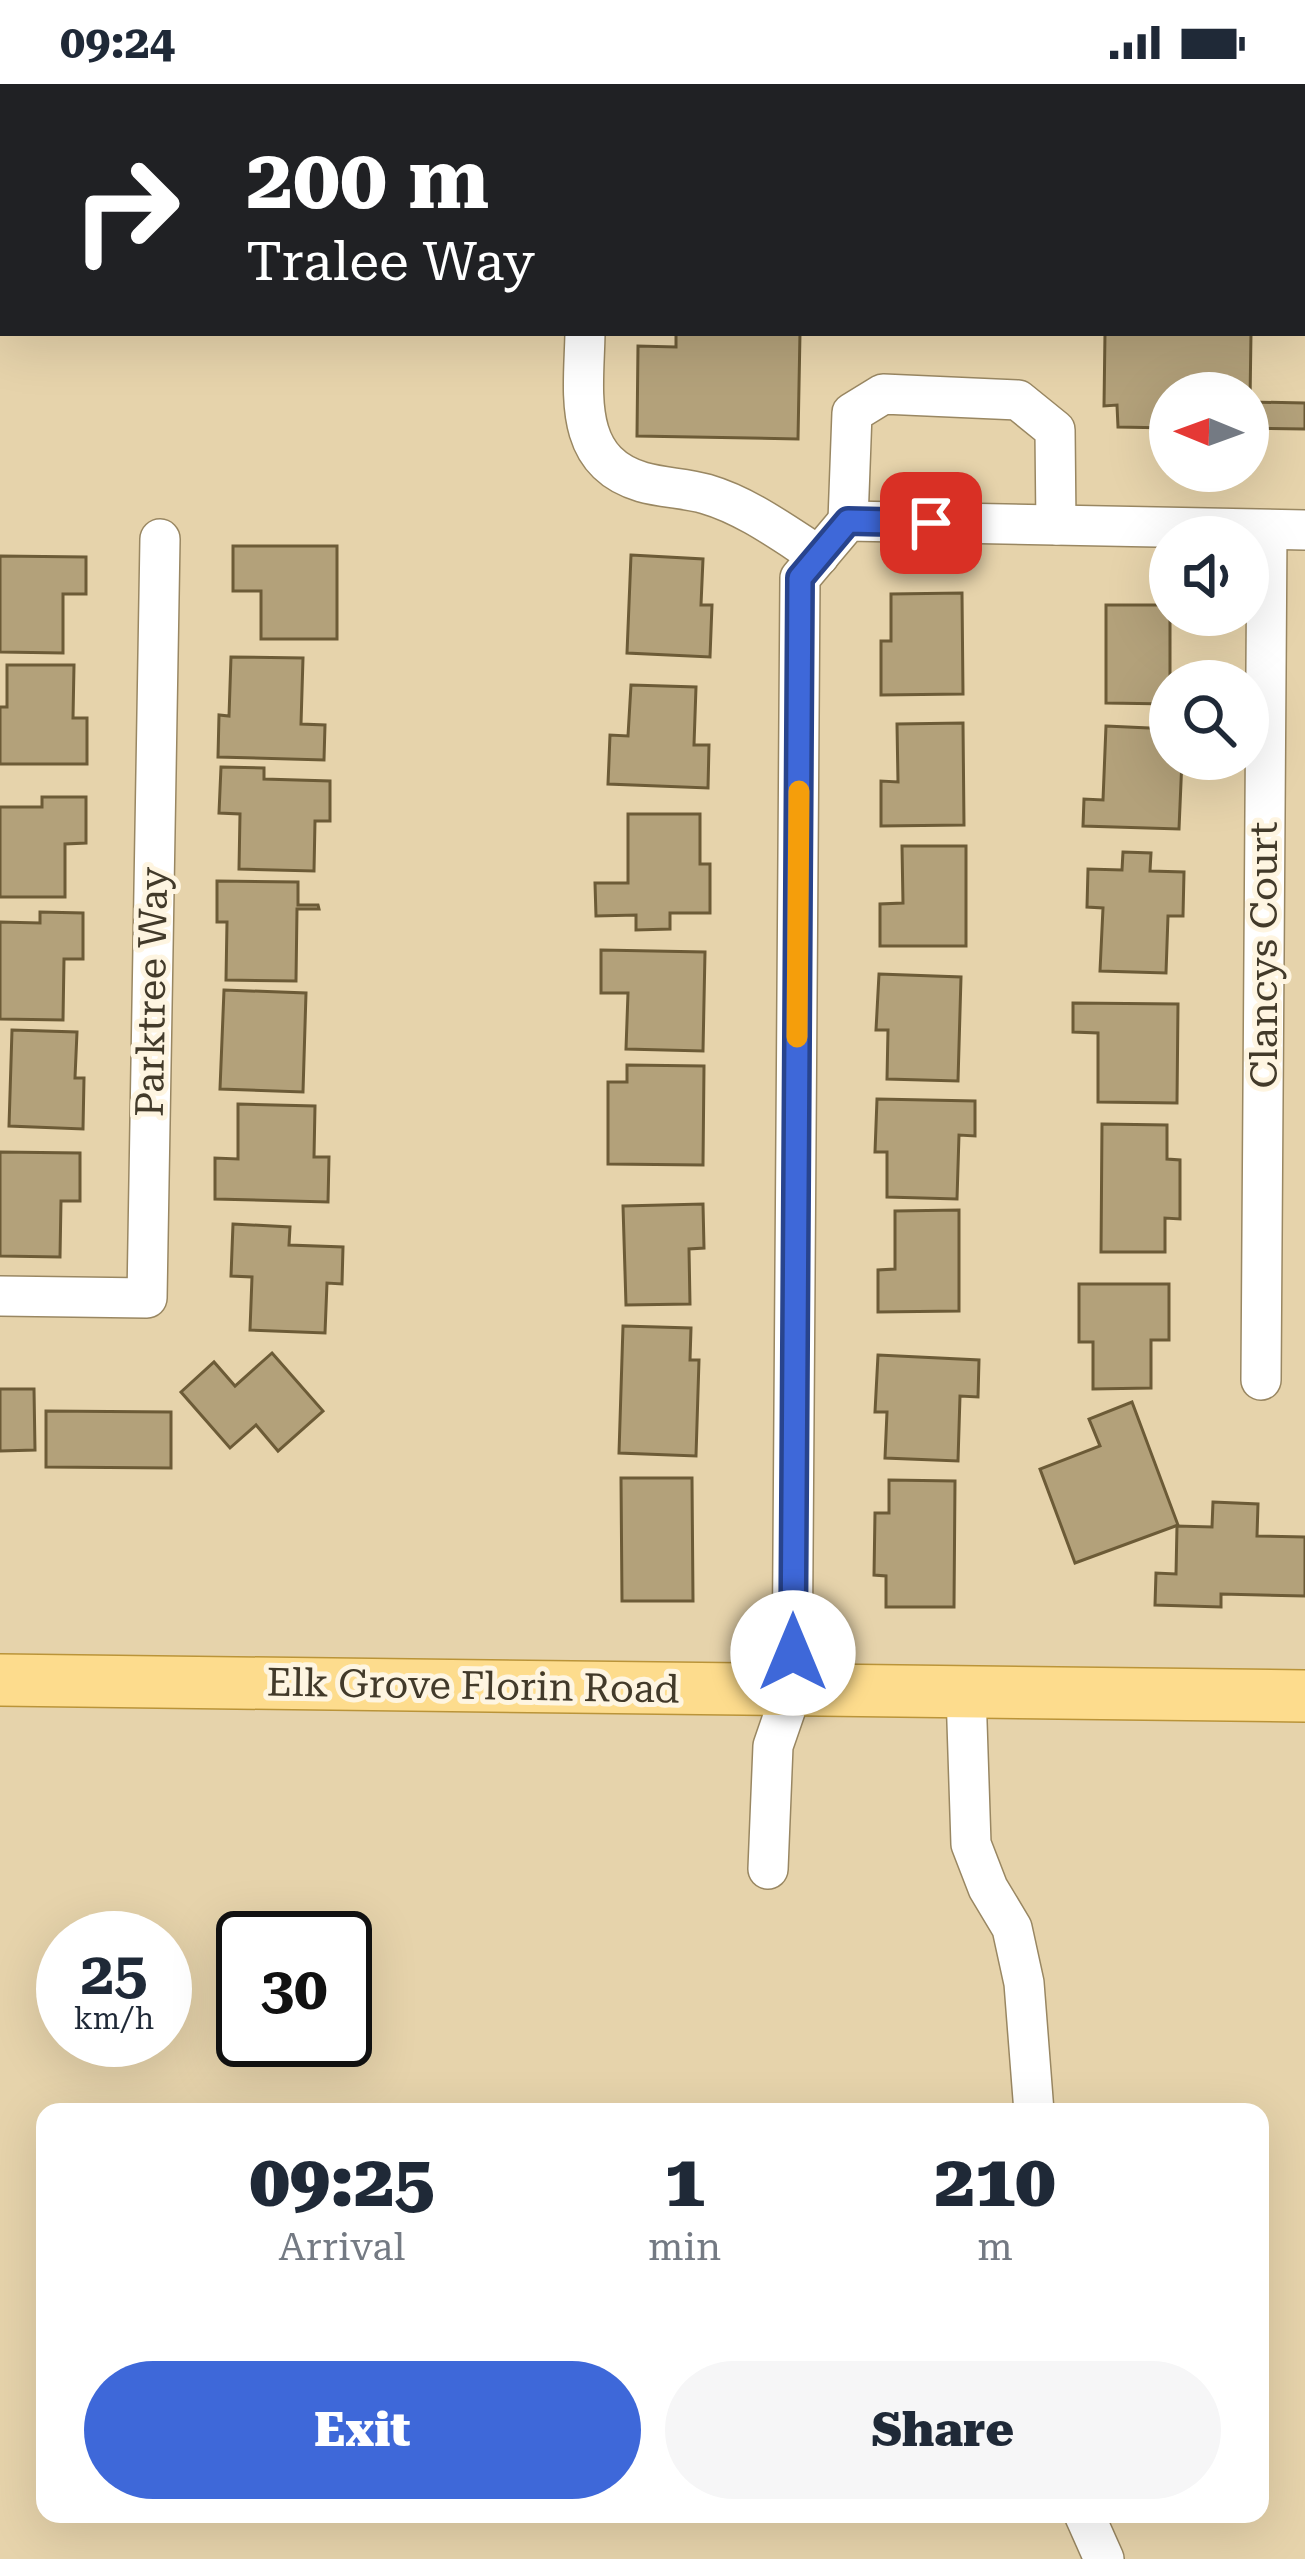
<!DOCTYPE html>
<style>
:root{--surface:#fff;--page:#f6f6f7;--text:#1f2937;--muted:#747a83;--accent:#3e68d9}
body{margin:0;font-family:"Roboto Serif",serif;background:var(--page);color:var(--text);height:100vh;display:flex;flex-direction:column;font-size:45px;white-space:nowrap}
*{box-sizing:border-box;margin:0}
p{font-size:39px;color:var(--muted)}
.icon{flex:none;width:66px;height:66px;fill:none;stroke:currentColor;stroke-width:2;stroke-linecap:round;stroke-linejoin:round}
.map{position:relative;flex:1;overflow:hidden}
.sheet{position:absolute;left:36px;top:2019px;width:1233px;height:420px;display:flex;flex-direction:column;background:var(--surface);border-radius:24px;box-shadow:0 12px 48px #0002}
.sheet>*{flex:none}
.banner{position:absolute;left:0px;top:0px;width:1305px;height:252px;box-shadow:0 12px 48px #0002;background:#202124;color:#fff;overflow:hidden}
.needle{width:78px;rotate:271deg}
.tools{position:absolute;left:1149px;top:288px;display:grid;gap:24px}
.tools a{display:grid;place-items:center;width:120px;height:120px;border-radius:50%;background:var(--surface);box-shadow:0 12px 48px #0002;font-size:60px}
.speed{position:absolute;left:36px;top:1827px;display:flex;gap:24px;font-size:60px;font-weight:700;text-align:center}
.speed>*{display:grid;place-content:center;width:156px;height:156px;border-radius:50%;background:var(--surface);box-shadow:0 12px 48px #0002;line-height:1}
.speed small{font-size:30px;font-weight:400}
.speed .limit{border:6px solid #111;border-radius:18px;background:#fff;color:#111}
.pin{position:absolute;display:grid;place-items:center;width:102px;height:102px;color:#fff;margin:-51px;border-radius:24px;box-shadow:0 6px 18px #0006}
.me{position:absolute;width:132px;margin:-66px;rotate:0deg;stroke-linejoin:round;filter:drop-shadow(0 0 9px #0008)}
.turn{display:flex;align-items:center;gap:42px;height:252px;padding:0 48px;font-size:54px}
.turn .icon{width:156px;height:156px;stroke-width:2.5}
.turn b{display:block;font-size:84px;line-height:102px}
.eta{display:flex;justify-content:space-evenly;align-items:center;height:204px;text-align:center}
.eta b{font-size:72px;font-weight:800;line-height:84px}
.button{display:flex;gap:24px;margin-top:auto;padding:24px 48px}
.button a{flex:1;height:138px;border-radius:72px;background:var(--accent);color:#fff;font-size:48px;font-weight:800;line-height:138px;text-align:center}
.button a+a{background:var(--page);color:var(--text)}
.status{display:flex;justify-content:space-between;align-items:center;height:84px;padding:0 60px;background:var(--surface);direction:ltr}
.status svg{height:33px;fill:currentColor}
.map>svg:first-child{display:block}
</style>
<div class="status"><b>09:24</b><svg viewBox="0 0 49 12"><path d="M0 12V9h3v3zM5 12V6h3v6zM10 12V3h3v9zM15 12V0h3v12zM26 1h20v11H26zM47 4h2v5h-2z"/></svg></div>
<div class="map">
<svg width="1305" height="2475" viewBox="0 0 1305 2475">
<rect width="100%" height="100%" fill="#e6d3ab"/>
<g fill="#b3a17a" stroke="#6c5b37" stroke-width="3">
<rect x="892" y="0" width="249" height="3"/>
<polygon points="1182,0 1305,0 1305,181 1302,181 1302,3 1182,3"/>
<polygon points="676,249 800,249 798,355 637,352 638,262 676,263"/>
<polygon points="1105,249 1251,249 1250,318 1305,319 1305,345 1248,344 1248,309 1170,309 1170,344 1118,343 1117,321 1104,322"/>
<polygon points="233,462 337,462 337,555 261,555 261,507 233,507"/>
<polygon points="631,471 703,475 701,521 712,521 710,573 627,569"/>
<polygon points="0,472 86,473 86,510 63,510 63,569 0,568"/>
<polygon points="962,509 963,610 881,611 881,557 891,557 891,510"/>
<polygon points="1106,521 1170,521 1170,620 1106,619"/>
<polygon points="231,573 303,574 301,640 325,641 324,676 218,673 219,631 229,632"/>
<polygon points="7,581 74,581 73,634 87,634 87,680 0,680 0,623 7,623"/>
<polygon points="631,601 696,603 694,661 709,661 708,704 608,700 610,651 628,652"/>
<polygon points="963,639 964,741 881,742 881,697 898,698 897,640"/>
<polygon points="1106,642 1170,645 1170,675 1182,675 1179,745 1083,742 1084,715 1103,716"/>
<polygon points="221,683 264,684 264,695 330,697 330,737 315,737 314,787 239,785 240,730 219,729"/>
<polygon points="42,713 86,713 86,759 65,760 65,813 0,813 0,723 42,723"/>
<polygon points="628,730 700,730 700,780 710,780 710,829 670,829 670,845 636,846 636,831 596,832 595,799 628,799"/>
<polygon points="902,762 966,762 966,862 880,862 880,820 903,819"/>
<polygon points="1123,768 1151,769 1150,787 1184,788 1183,832 1168,832 1166,889 1100,887 1103,824 1087,823 1088,785 1122,786"/>
<polygon points="217,797 298,798 298,821 318,821 319,825 297,825 296,897 226,896 227,838 217,838"/>
<polygon points="40,828 83,829 83,875 64,875 63,936 0,935 0,838 40,839"/>
<polygon points="601,866 705,868 703,967 626,965 628,909 601,909"/>
<polygon points="879,890 961,893 958,997 887,995 888,946 876,946"/>
<polygon points="224,906 306,909 303,1008 220,1005"/>
<polygon points="1073,919 1178,920 1177,1019 1098,1018 1098,949 1073,948"/>
<polygon points="12,946 77,948 75,994 84,994 83,1045 9,1042"/>
<polygon points="627,981 704,982 703,1081 608,1080 608,998 627,998"/>
<polygon points="877,1015 975,1017 975,1052 959,1051 957,1115 887,1113 887,1068 875,1068"/>
<polygon points="238,1020 315,1022 314,1073 329,1073 328,1118 215,1115 215,1074 238,1075"/>
<polygon points="1102,1040 1167,1041 1167,1075 1180,1076 1180,1135 1165,1134 1165,1168 1101,1168"/>
<polygon points="0,1068 80,1069 80,1117 61,1117 60,1173 0,1172"/>
<polygon points="703,1120 704,1164 689,1165 690,1220 626,1221 623,1122"/>
<polygon points="959,1126 959,1227 878,1228 878,1186 895,1185 895,1127"/>
<polygon points="233,1140 290,1143 289,1161 343,1163 342,1200 327,1199 325,1249 250,1246 252,1193 231,1192"/>
<polygon points="1079,1200 1169,1200 1169,1256 1151,1256 1151,1304 1093,1305 1093,1258 1079,1258"/>
<polygon points="623,1242 691,1244 690,1276 699,1276 696,1372 619,1369"/>
<polygon points="272,1269 323,1327 278,1367 256,1341 230,1364 181,1308 214,1278 235,1302"/>
<polygon points="878,1271 979,1276 978,1313 960,1312 958,1377 885,1374 887,1328 875,1328"/>
<polygon points="0,1305 34,1305 35,1366 0,1367"/>
<polygon points="1132,1318 1178,1441 1075,1479 1040,1385 1100,1362 1089,1335"/>
<polygon points="46,1327 171,1328 171,1384 46,1383"/>
<polygon points="621,1394 692,1394 693,1517 622,1517"/>
<polygon points="889,1396 955,1397 954,1523 886,1523 886,1492 874,1491 875,1429 889,1429"/>
<polygon points="1213,1418 1258,1420 1257,1452 1305,1453 1305,1512 1221,1510 1221,1523 1155,1521 1156,1489 1176,1490 1177,1442 1212,1443"/>
</g>
<g fill="none" stroke-linecap="round" stroke-linejoin="round">
<g stroke="#998762" stroke-width="42">
<g id="minor">
<polyline points="591,3 591,0"/>
<path d="M585 249C584 307 571 377 642 398 663 404 685 404 706 410 747 422 783 449 819 472"/>
<polyline points="848,437 852,329 883,310 1018,316 1055,346 1056,441"/>
<polyline points="0,1212 147,1214 160,455"/>
<polyline points="1261,1296 1267,446"/>
<polyline points="966,1608 971,1760 988,1804 1012,1844 1024,1899 1034,2028"/>
<polyline points="768,1785 773,1662 792,1607 800,494 848,437 1305,446"/>
<polyline points="1084,2430 1104,2475"/>
</g>
</g>
<g stroke="#ba9439" stroke-width="54">
<polyline id="major" points="0,1596 1305,1612"/>
</g>
<use href="#minor" stroke="#fff" stroke-width="39"/>
<use href="#major" stroke="#fddc8d" stroke-width="51"/>
</g>
<g fill="none" stroke-linecap="round" stroke-linejoin="round">
<g stroke="#28448d" stroke-width="30">
<polyline id="route" points="793,1569 800,494 848,437 931,439"/>
</g>
<use href="#route" stroke="#3e68d9" stroke-width="21"/>
<polyline stroke="#f59e0b" stroke-width="21" points="797,953 799,707"/>
</g>
<g text-anchor="middle" dominant-baseline="central" stroke-width="10" stroke-linejoin="round" paint-order="stroke">
<g font-size="39" fill="#423a2a" stroke="#fef5e1">
<text transform="translate(1264 871) rotate(-90)">Clancys Court</text>
<text transform="translate(152 908) rotate(-89)">Parktree Way</text>
<text transform="translate(473 1602) rotate(1)">Elk Grove Florin Road</text>
</g>
</g>
</svg>
<div class="tools">
<a><svg class="needle" viewBox="-14 -14 28 28"><path d="M0-13l5 13h-10z" fill="#e53935"/><path d="M0 13l5-13h-10z" fill="#747a83"/></svg></a>
<a><svg class="icon" aria-label="sound" viewBox="0 0 24 24"><path d="M4 9h4l5-4v14l-5-4H4zM17 9q2 3 0 6"/></svg></a>
<a><svg class="icon" aria-label="search" viewBox="0 0 24 24"><circle cx="10" cy="10" r="6"/><path d="M15 15l6 6"/></svg></a>
</div>
<div class="speed"><div>25<small>km/h</small></div><div class="limit">30</div></div>
<div class="pin" style="left:931px;top:439px;background:#d93025"><svg class="icon" aria-label="arrive" viewBox="0 0 24 24"><path d="M6 21V4h12l-3 4 3 4H6"/></svg></div>
<svg class="me" style="left:793px;top:1569px" viewBox="-20 -20 40 40"><circle r="19" fill="#fff"/><path d="M0-13L10 11 0 6-10 11z" fill="#3e68d9"/></svg>
<div class="banner">
<div class="turn"><svg class="icon" aria-label="right" viewBox="0 0 24 24"><path d="M7 20v-9h11M14 6l5 5-5 5"/></svg><div><b>200 m</b>Tralee Way</div></div>
</div>
<section class="sheet">
<div class="eta">
<div><b>09:25</b><p>Arrival</p></div>
<div><b>1</b><p>min</p></div>
<div><b>210</b><p>m</p></div>
</div>
<div class="button"><a>Exit</a><a>Share</a></div>
</section>
</div>
